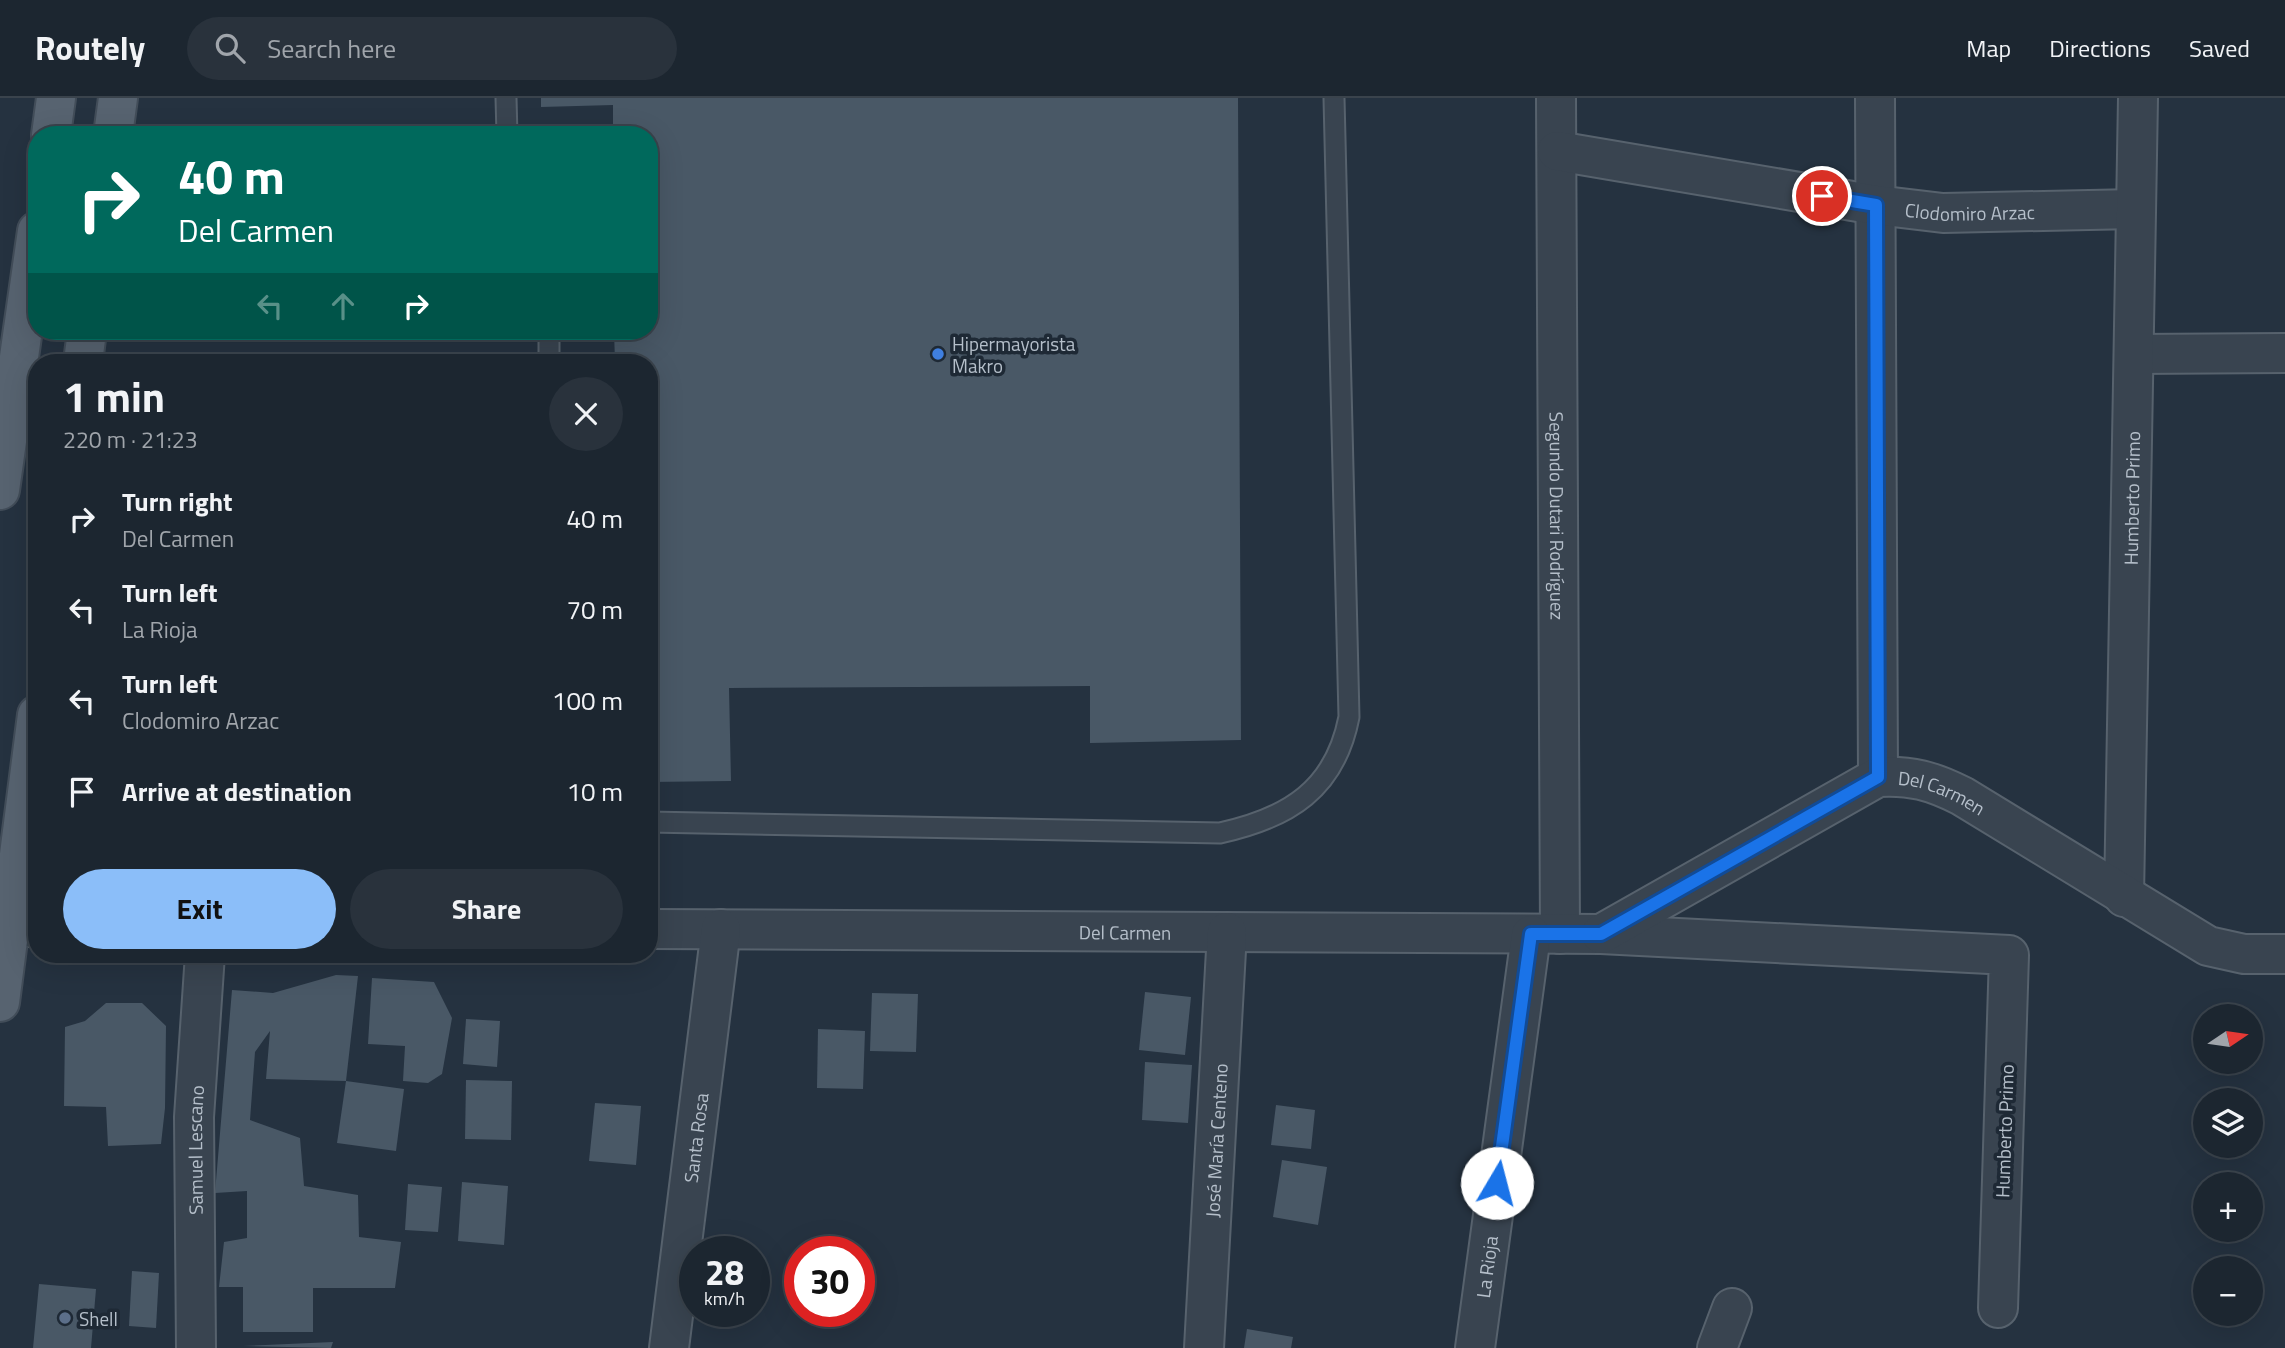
<!DOCTYPE html>
<meta charset="utf-8">
<style>
:root{--surface:#1c2630;--page:#29323c;--text:#f1f3f6;--muted:#a0a5ab;--line:#3a434c;--accent:#8bbef9}
body{margin:0;font-family:"Titillium Web",sans-serif;background:var(--page);color:var(--text);height:100vh;display:flex;flex-direction:column;font-size:26px;white-space:nowrap}
*{box-sizing:border-box;margin:0}
p{font-size:23px;color:var(--muted)}
.icon{flex:none;width:38px;height:38px;fill:none;stroke:currentColor;stroke-width:2;stroke-linecap:round;stroke-linejoin:round}
.map{position:relative;flex:1;overflow:hidden}
.drawer{position:absolute;left:28px;top:256px;width:630px;height:609px;display:flex;flex-direction:column;background:var(--surface);border-radius:28px;box-shadow:0 7px 28px #0002,0 0 0 2px var(--line)}
.drawer>*{flex:none}
.guide{position:absolute;left:28px;top:28px;width:630px;height:214px;border-radius:28px;box-shadow:0 7px 28px #0002,0 0 0 2px var(--line);background:#00695c;color:#fff;overflow:hidden}
.needle{width:46px;rotate:77deg}
.fabs{position:absolute;left:2193px;top:906px;display:grid;gap:14px}
.fabs a{display:grid;place-items:center;width:70px;height:70px;border-radius:50%;background:var(--surface);box-shadow:0 7px 28px #0002,0 0 0 2px var(--line);font-size:35px}
.speed{position:absolute;left:679px;top:1138px;display:flex;gap:14px;font-size:35px;font-weight:700;text-align:center}
.speed>*{display:grid;place-content:center;width:91px;height:91px;border-radius:50%;background:var(--surface);box-shadow:0 7px 28px #0002,0 0 0 2px var(--line);line-height:1}
.speed small{font-size:18px;font-weight:400}
.speed .limit{border:10px solid #d22;background:#fff;color:#111}
.pin{position:absolute;display:grid;place-items:center;width:60px;height:60px;color:#fff;margin:-30px;border:4px solid #fff;border-radius:50%;box-shadow:0 2px 7px #0007}
.me{position:absolute;width:77px;margin:-38px;rotate:8deg;stroke-linejoin:round;filter:drop-shadow(0 0 5px #0008)}
.turn{display:flex;align-items:center;gap:24px;height:147px;padding:0 35px;font-size:32px}
.turn .icon{width:91px;height:91px;stroke-width:2.5}
.turn b{display:block;font-size:49px;line-height:60px}
.lanes{display:flex;align-items:center;height:66px;padding:0 35px;background:#0003;justify-content:center;gap:35px;direction:ltr}
.lanes .off{opacity:.35}
.round{display:grid;place-items:center;flex:none;width:74px;height:74px;border-radius:37px;background:var(--page)}
.overview{display:flex;align-items:center;justify-content:space-between;height:119px;padding:0 35px}
h1{font-size:42px;font-weight:700;line-height:52px}
.button{display:flex;gap:14px;margin-top:auto;padding:14px 35px}
.button a{flex:1;height:80px;border-radius:42px;background:var(--accent);color:#111;font-size:28px;font-weight:700;line-height:80px;text-align:center}
.button a+a{background:var(--page);color:var(--text)}
ul{padding:0;list-style:none}
li{display:flex;align-items:center;gap:21px;height:91px;padding:0 35px}
li div{flex:1}
li b{display:block;font-size:26px}
li em{font-style:normal}
header{display:flex;align-items:center;gap:42px;box-sizing:border-box;height:98px;padding:0 35px;background:var(--surface);border-bottom:2px solid var(--line)}
header strong{font-size:33px}
nav{display:flex;gap:38px;margin-inline-start:auto;font-size:24px}
.search{width:490px;height:63px;background:var(--page);display:flex;align-items:center;gap:18px;box-sizing:border-box;padding:0 24px;border-radius:38px;color:var(--muted);font-size:26px}
.map>svg:first-child{display:block}
</style>
<header>
<strong>Routely</strong>
<div class="search"><svg class="icon" aria-label="search" viewBox="0 0 24 24"><circle cx="10" cy="10" r="6"/><path d="M15 15l6 6"/></svg>Search here</div>
<nav><a>Map</a><a>Directions</a><a>Saved</a></nav>
</header>
<div class="map">
<svg width="2285" height="1250" viewBox="0 0 2285 1250">
<rect width="100%" height="100%" fill="#253240"/>
<g fill="#495866">
<polygon points="541,0 1238,0 1241,642 1090,645 1090,588 729,590 731,683 649,684 649,264 615,264 614,233 649,233 649,37 613,37 613,7 541,9"/>
<polygon points="336,877 358,878 346,983 266,981 270,933 255,954 250,1022 300,1040 304,1088 358,1097 359,1139 401,1144 395,1190 313,1190 313,1234 243,1234 243,1189 219,1189 224,1144 247,1140 247,1093 215,1095 232,892 273,895"/>
<polygon points="372,880 434,884 452,920 442,976 428,985 403,983 405,948 368,946"/>
<polygon points="1145,894 1191,899 1185,957 1139,952"/>
<polygon points="872,895 918,896 916,954 870,953"/>
<polygon points="106,905 142,905 166,928 165,1010 161,1046 108,1048 106,1009 64,1008 65,929 85,923"/>
<polygon points="466,921 500,923 497,969 463,966"/>
<polygon points="818,931 865,933 863,991 817,990"/>
<polygon points="1145,964 1192,967 1188,1025 1142,1022"/>
<polygon points="466,982 512,983 511,1042 465,1041"/>
<polygon points="346,983 404,991 396,1053 337,1045"/>
<polygon points="595,1005 641,1008 636,1067 589,1063"/>
<polygon points="1276,1007 1315,1012 1311,1051 1271,1047"/>
<polygon points="1282,1062 1327,1069 1318,1127 1273,1119"/>
<polygon points="462,1084 508,1088 504,1147 458,1143"/>
<polygon points="408,1086 442,1089 438,1134 405,1132"/>
<polygon points="132,1173 159,1175 156,1230 129,1228"/>
<polygon points="39,1186 96,1191 91,1250 33,1250"/>
<polygon points="1247,1231 1293,1239 1291,1250 1244,1250"/>
<polygon points="333,1244 331,1250 243,1248"/>
</g>
<g fill="none" stroke-linecap="round" stroke-linejoin="round">
<g stroke="#57626d" stroke-width="23">
<g id="lane">
<polyline points="506,0 507,37"/>
<polyline points="549,264 549,233"/>
<path d="M649 724 1220 735C1289 720 1335 691 1349 619L1334 0"/>
</g>
</g>
<g stroke="#57626d" stroke-width="42">
<g id="street">
<path id="s1" d="M1556 0 1560 836"/>
<polyline points="1875,0 1878,679"/>
<path id="s2" d="M1557 53 1876 107 1943 115 2135 111"/>
<polyline points="2135,256 2285,255"/>
<path id="s3" d="M2124 799 2138 0"/>
<path id="s4" d="M649 831 1601 836 2009 857 1998 1210"/>
<polyline points="0,832 9,829 37,829"/>
<path id="s5" d="M1601 836 1878 679C1911 677 1932 683 1962 698L2208 848 2244 856H2285"/>
<path id="s6" d="M196 1250 194 1019 205 856"/>
<path id="s7" d="M669 1250 721 831"/>
<path id="s8" d="M1204 1250 1227 834"/>
<path id="s9" d="M1475 1250 1531 837"/>
<polyline points="1717,1250 1732,1210"/>
</g>
</g>
<g stroke="#424d59" stroke-width="42">
<g id="primary">
<polyline points="51,37 56,0"/>
<polyline points="113,37 118,0"/>
<polyline points="83,264 87,233"/>
<polyline points="0,392 37,133"/>
<polyline points="0,904 37,617"/>
</g>
</g>
<use href="#lane" stroke="#394450" stroke-width="19"/>
<use href="#street" stroke="#394450" stroke-width="38"/>
<use href="#primary" stroke="#576370" stroke-width="38"/>
</g>
<g fill="none" stroke-linecap="round" stroke-linejoin="round">
<g stroke="#114b97" stroke-width="18">
<polyline id="route" points="1497,1085 1531,836 1601,836 1878,679 1876,107 1822,98"/>
</g>
<use href="#route" stroke="#1a73e8" stroke-width="12"/>
</g>
<circle fill="#3f7fe0" stroke="#1e2935" stroke-width="2.5" cx="938" cy="256" r="7"/>
<circle fill="#5c6f8a" stroke="#1e2935" stroke-width="2.5" cx="65" cy="1220" r="7"/>
<g text-anchor="middle" dominant-baseline="central" stroke-width="7" stroke-linejoin="round" paint-order="stroke">
<g font-size="19" fill="#b5bfca" stroke="#1e2935">
<text stroke="none"><textPath href="#s2" startOffset="418">Clodomiro Arzac</textPath></text>
<text stroke="none"><textPath href="#s3" startOffset="399">Humberto Primo</textPath></text>
<text stroke="none"><textPath href="#s1" startOffset="418">Segundo Dutari Rodríguez</textPath></text>
<text stroke="none"><textPath href="#s5" startOffset="385">Del Carmen</textPath></text>
<text stroke="none"><textPath href="#s4" startOffset="476">Del Carmen</textPath></text>
<text transform="translate(2004 1033) rotate(-88)">Humberto Primo</text>
<text stroke="none"><textPath href="#s7" startOffset="212">Santa Rosa</textPath></text>
<text stroke="none"><textPath href="#s8" startOffset="208">José María Centeno</textPath></text>
<text stroke="none"><textPath href="#s6" startOffset="198">Samuel Lescano</textPath></text>
<text stroke="none"><textPath href="#s9" startOffset="82">La Rioja</textPath></text>
</g>
<g font-size="19" fill="#b5bfca" stroke="#1e2935" text-anchor="start">
<text x="952" y="245">Hipermayorista<tspan x="952" dy="22">Makro</tspan></text>
<text x="79" y="1220">Shell</text>
</g>
</g>
</svg>
<div class="fabs">
<a><svg class="needle" viewBox="-14 -14 28 28"><path d="M0-13l5 13h-10z" fill="#e53935"/><path d="M0 13l5-13h-10z" fill="#a0a5ab"/></svg></a>
<a><svg class="icon" aria-label="layers" viewBox="0 0 24 24"><path d="M12 4l9 5-9 5-9-5zM3 14l9 5 9-5"/></svg></a>
<a>+</a>
<a>−</a>
</div>
<div class="speed"><div>28<small>km/h</small></div><div class="limit">30</div></div>
<div class="pin" style="left:1822px;top:98px;background:#d93025"><svg class="icon" aria-label="arrive" viewBox="0 0 24 24"><path d="M6 21V4h12l-3 4 3 4H6"/></svg></div>
<svg class="me" style="left:1497px;top:1085px" viewBox="-20 -20 40 40"><circle r="19" fill="#fff"/><path d="M0-13L10 11 0 6-10 11z" fill="#1a73e8"/></svg>
<div class="guide">
<div class="turn"><svg class="icon" aria-label="right" viewBox="0 0 24 24"><path d="M7 20v-9h11M14 6l5 5-5 5"/></svg><div><b>40 m</b>Del Carmen</div></div>
<div class="lanes"><svg class="icon off" aria-label="left" viewBox="0 0 24 24"><path d="M17 20v-9H6M10 6l-5 5 5 5"/></svg><svg class="icon off" aria-label="ahead" viewBox="0 0 24 24"><path d="M12 20V5M6 11l6-6 6 6"/></svg><svg class="icon" aria-label="right" viewBox="0 0 24 24"><path d="M7 20v-9h11M14 6l5 5-5 5"/></svg></div>
</div>
<section class="drawer">
<div class="overview"><div><h1>1 min</h1><p>220 m · 21:23</p></div><a class="round"><svg class="icon" aria-label="close" viewBox="0 0 24 24"><path d="M6 6l12 12M18 6L6 18"/></svg></a></div>
<ul>
<li><svg class="icon" aria-label="right" viewBox="0 0 24 24"><path d="M7 20v-9h11M14 6l5 5-5 5"/></svg><div><b>Turn right</b><p>Del Carmen</p></div><em>40 m</em></li>
<li><svg class="icon" aria-label="left" viewBox="0 0 24 24"><path d="M17 20v-9H6M10 6l-5 5 5 5"/></svg><div><b>Turn left</b><p>La Rioja</p></div><em>70 m</em></li>
<li><svg class="icon" aria-label="left" viewBox="0 0 24 24"><path d="M17 20v-9H6M10 6l-5 5 5 5"/></svg><div><b>Turn left</b><p>Clodomiro Arzac</p></div><em>100 m</em></li>
<li><svg class="icon" aria-label="arrive" viewBox="0 0 24 24"><path d="M6 21V4h12l-3 4 3 4H6"/></svg><div><b>Arrive at destination</b></div><em>10 m</em></li>
</ul>
<div class="button"><a>Exit</a><a>Share</a></div>
</section>
</div>
